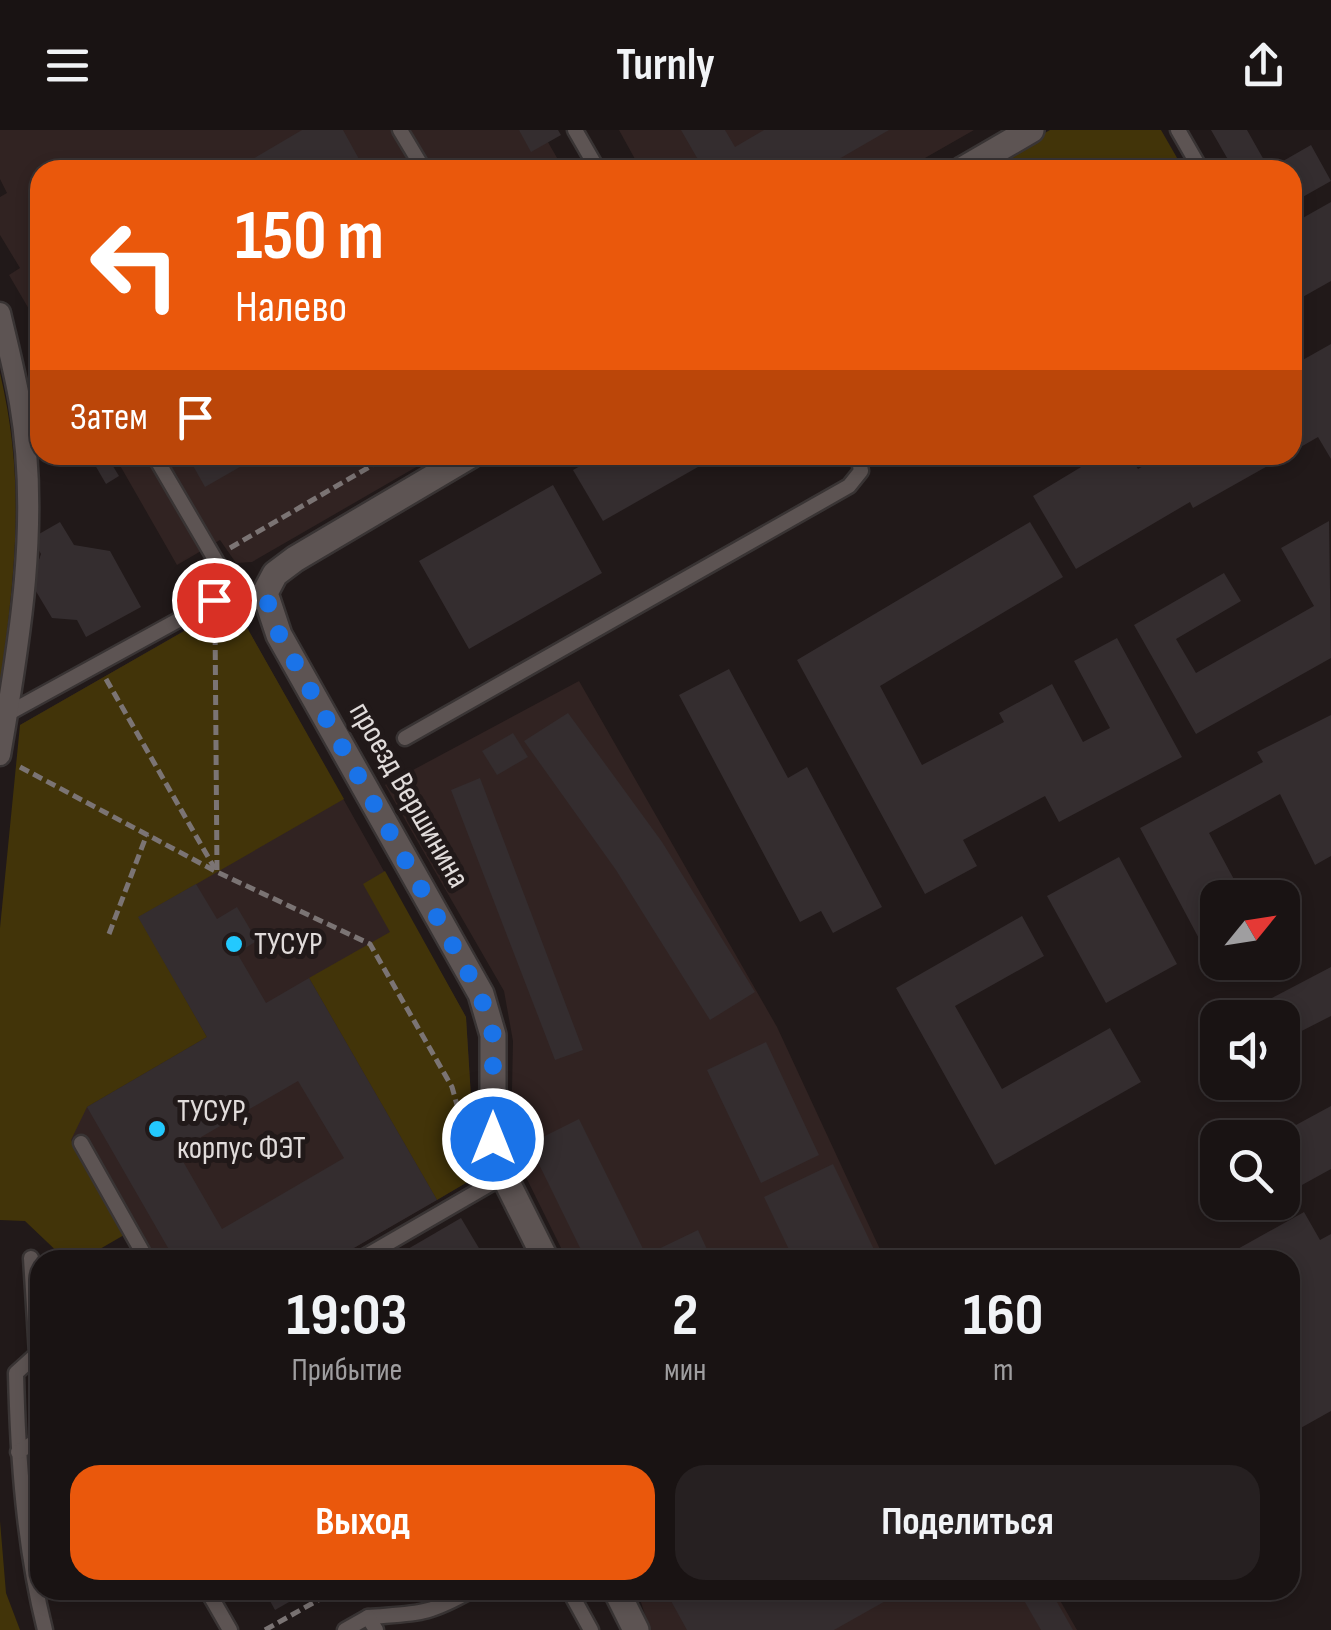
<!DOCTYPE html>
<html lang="ru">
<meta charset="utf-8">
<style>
:root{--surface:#191313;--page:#262021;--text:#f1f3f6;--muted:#9f9ea0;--line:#373233;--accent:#ea580c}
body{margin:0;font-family:"Sofia Sans Condensed",sans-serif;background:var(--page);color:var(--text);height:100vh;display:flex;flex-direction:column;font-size:38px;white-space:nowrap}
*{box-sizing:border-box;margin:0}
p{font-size:32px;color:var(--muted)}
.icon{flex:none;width:55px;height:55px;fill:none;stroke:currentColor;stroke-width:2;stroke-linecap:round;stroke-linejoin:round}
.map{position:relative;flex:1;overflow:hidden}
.side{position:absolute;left:30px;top:1120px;width:1270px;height:350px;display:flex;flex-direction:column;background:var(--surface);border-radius:30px;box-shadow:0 5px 15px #0003,0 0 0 2px var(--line)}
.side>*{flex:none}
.hud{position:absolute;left:30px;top:30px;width:1272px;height:305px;border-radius:30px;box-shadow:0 5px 15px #0003,0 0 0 2px var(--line);background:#ea580c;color:#fff;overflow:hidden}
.needle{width:65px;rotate:60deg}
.fabs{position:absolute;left:1200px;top:750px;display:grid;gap:20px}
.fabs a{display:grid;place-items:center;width:100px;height:100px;border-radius:20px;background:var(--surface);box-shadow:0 5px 15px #0003,0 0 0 2px var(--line);font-size:50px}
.pin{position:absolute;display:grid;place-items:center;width:85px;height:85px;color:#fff;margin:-42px;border:5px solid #fff;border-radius:50%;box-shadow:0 2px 10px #0007}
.me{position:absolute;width:110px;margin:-55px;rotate:0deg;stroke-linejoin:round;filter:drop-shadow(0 0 8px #0008)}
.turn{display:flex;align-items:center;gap:35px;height:210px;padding:0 40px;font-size:45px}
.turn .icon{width:130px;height:130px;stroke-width:2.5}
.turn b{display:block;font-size:70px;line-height:85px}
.then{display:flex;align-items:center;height:95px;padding:0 40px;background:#0003;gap:20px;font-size:38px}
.eta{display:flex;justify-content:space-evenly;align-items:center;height:170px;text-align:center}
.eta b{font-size:60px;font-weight:700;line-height:70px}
.button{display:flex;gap:20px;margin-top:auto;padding:20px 40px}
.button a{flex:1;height:115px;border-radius:30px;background:var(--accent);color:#fff;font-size:40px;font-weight:700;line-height:115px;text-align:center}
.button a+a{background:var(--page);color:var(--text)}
header{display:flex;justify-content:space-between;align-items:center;height:130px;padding:0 40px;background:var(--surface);font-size:45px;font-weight:700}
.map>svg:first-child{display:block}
</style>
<header><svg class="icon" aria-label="menu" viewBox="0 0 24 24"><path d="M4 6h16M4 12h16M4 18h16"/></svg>Turnly<svg class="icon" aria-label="share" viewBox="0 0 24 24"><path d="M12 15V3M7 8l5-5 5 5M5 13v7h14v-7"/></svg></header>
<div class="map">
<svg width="1331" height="1500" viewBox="0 0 1331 1500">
<rect width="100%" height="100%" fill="#211919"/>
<g fill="#312322">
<polygon points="0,0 541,0 564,40 40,40 40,198 9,145 20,138 0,105 0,67 7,63 0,49"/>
<polygon points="619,0 974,0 904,40 641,40"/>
<polygon points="114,325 437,325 252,432 236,433 220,410 177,435"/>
<polygon points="233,473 466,887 476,1047 333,1130 139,1130 71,1011 20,595"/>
<polygon points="579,551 777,897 885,1130 567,1130 517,1029 511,1006 513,911 504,861 385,655"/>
<polygon points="637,1460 1054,1460 1077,1500 650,1500"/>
</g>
<g fill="#423409">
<polygon points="1050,0 1161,0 1184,40 980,40"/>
<path d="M0 243C27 358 14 445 0 561Z"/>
<polygon points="233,473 344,669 139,787 207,907 87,977 71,1010 124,1105 81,1130 66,1130 25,1091 0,1090 0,798 20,595"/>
<polygon points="385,741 466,887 476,1047 437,1070 309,848 390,802 363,754"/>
<polygon points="0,1391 6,1463 20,1500 0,1500"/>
</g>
<g fill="#342d2f" fill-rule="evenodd">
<polygon points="302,0 343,0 365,40 234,40"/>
<polygon points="519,0 558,0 561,5 531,22"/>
<polygon points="681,0 725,0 735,17 764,0 889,0 820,40 704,40"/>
<polygon points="1211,0 1247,0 1269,39 1311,15 1331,51 1292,73 1292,40 1234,40"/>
<polygon points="1331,72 1331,151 1292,173 1292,94"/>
<polygon points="1331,214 1331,329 1318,307 1292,322 1292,236"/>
<polygon points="187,325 261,325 205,357"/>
<polygon points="600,325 719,325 603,391 573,340"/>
<polygon points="1101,325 1129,325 1138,339 1162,325 1287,325 1193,378 1190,372 1076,439 1033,366"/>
<polygon points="108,328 119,346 106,354 95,335"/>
<polygon points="553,355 602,443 469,519 419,431"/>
<polygon points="1329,391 1331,528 1196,604 1134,495 1224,443 1241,471 1176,509 1196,543 1314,476 1281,418"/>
<polygon points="60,392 74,415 110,421 141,477 86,507 77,490 52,488 31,453 41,424 32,408"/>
<polygon points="1030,392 1063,447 880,556 922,635 1004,592 999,583 1052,554 1083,612 1110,598 1074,531 1117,508 1182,627 1059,692 1045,666 963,710 977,736 925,764 797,530"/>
<polygon points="729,539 788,648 807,637 882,777 833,803 821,781 800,792 679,565"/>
<polygon points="568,583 662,712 755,862 710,890 616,740 524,611"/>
<polygon points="1331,585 1331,726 1315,735 1280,664 1209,703 1244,768 1218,768 1218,828 1211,831 1140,698 1263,632 1257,622"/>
<polygon points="513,603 528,627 497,645 482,621"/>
<polygon points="480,648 583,920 555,930 451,660"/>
<polygon points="1119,727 1177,834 1106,873 1047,766"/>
<path d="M196 754 217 789 237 777 257 811 237 823 266 873 309 848 437 1070 333 1130H175L87 977 207 907 138 787ZM298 951 344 1028 222 1099 177 1021Z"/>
<polygon points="1022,786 1044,826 955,876 1002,959 1110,898 1141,952 995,1035 896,858"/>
<polygon points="1331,837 1331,886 1282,911 1282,888 1234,888"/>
<polygon points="766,912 819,1025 761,1053 707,940"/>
<polygon points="1331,976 1331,1039 1282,1066 1282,1008 1272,1008"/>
<polygon points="579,989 646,1125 698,1100 712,1130 586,1130 529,1014"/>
<polygon points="833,1034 879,1130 794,1130 764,1067"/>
<polygon points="1304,1082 1320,1110 1331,1104 1331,1281 1290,1304 1290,1130 1218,1130"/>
<polygon points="461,1088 486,1130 389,1130"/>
<polygon points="264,1460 310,1460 275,1480"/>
<polygon points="665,1460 905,1460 834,1500 687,1500"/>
<polygon points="1018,1460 1050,1460 1073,1500 1041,1500"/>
</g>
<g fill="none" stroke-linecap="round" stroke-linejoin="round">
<g stroke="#393434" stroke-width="19">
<g id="service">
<polyline points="400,0 424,40"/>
<polyline points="575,0 598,40"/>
<polyline points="1178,0 1201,40"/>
<polyline points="154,325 233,460"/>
<polyline points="7,584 233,460 265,463"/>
<polyline points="405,608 849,356 861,341 858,325"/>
<polyline points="81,1013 147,1130"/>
<path d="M31 1128 37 1224 16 1243C18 1330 24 1416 45 1500"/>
<polyline points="359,1130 504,1046"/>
<polyline points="18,1322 40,1309"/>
<polyline points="207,1460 230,1500"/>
<polyline points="569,1460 591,1500"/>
<path d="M368 1487C418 1483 426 1486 472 1460"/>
<polyline points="345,1500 368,1487 376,1500"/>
</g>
</g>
<g stroke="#393434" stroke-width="25">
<path id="pedestrian" d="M0 183C7 213 15 243 20 273 40 389 20 510 0 625"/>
</g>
<g stroke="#393434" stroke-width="30">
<g id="tertiary">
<polyline points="962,40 1031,0"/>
<polyline points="471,325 295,429 275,444 265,463 279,505 481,864 493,905 493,1009 504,1046 546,1130"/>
<polyline points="616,1460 636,1500"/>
</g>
</g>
<g stroke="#7b7474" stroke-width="5" stroke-dasharray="10 5" stroke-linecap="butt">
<polyline points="1157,40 1171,31"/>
<polyline points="230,418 390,325"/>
<polyline points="215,490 217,742"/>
<polyline points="106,549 215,739"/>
<polyline points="20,637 217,742 370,814 452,957 466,1007"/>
<polyline points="109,804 147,704"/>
<polyline points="265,1500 336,1460"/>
</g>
<use href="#service" stroke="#5d5453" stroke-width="14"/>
<use href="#pedestrian" stroke="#5d5453" stroke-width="20"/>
<use href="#tertiary" stroke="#5d5453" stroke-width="25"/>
</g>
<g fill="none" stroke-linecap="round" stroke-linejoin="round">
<polyline stroke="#1a73e8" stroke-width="18" stroke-dasharray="0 32.4" points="214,470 233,460 264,462 279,504 480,864 493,905 493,1009"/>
</g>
<g fill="#23c9fe" stroke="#211919" stroke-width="4">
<circle cx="234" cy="814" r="10"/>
<circle cx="157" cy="999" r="10"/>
</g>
<g text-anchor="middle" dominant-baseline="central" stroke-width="10" stroke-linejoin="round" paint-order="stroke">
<g font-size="32" fill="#e1dcdb" stroke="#211919">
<text transform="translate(409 665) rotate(60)">проезд Вершинина</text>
</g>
<g font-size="32" fill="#e1dcdb" stroke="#211919" text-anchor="start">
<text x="254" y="814">ТУСУР</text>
<text x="177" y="981">ТУСУР,<tspan x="177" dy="37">корпус ФЭТ</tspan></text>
</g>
</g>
</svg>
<div class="fabs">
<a><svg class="needle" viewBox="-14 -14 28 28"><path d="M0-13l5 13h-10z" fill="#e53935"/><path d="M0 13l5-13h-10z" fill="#9f9ea0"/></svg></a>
<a><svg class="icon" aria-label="sound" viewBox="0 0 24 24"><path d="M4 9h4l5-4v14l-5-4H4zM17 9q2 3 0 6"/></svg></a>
<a><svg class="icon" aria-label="search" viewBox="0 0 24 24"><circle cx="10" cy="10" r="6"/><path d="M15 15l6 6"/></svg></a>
</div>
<div class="pin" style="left:214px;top:470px;background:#d93025"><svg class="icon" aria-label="arrive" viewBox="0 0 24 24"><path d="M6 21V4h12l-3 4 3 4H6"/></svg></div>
<svg class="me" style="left:493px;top:1009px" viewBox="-20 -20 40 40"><circle r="17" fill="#1a73e8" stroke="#fff" stroke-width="3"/><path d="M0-11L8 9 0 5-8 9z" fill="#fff"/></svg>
<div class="hud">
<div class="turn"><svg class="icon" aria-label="left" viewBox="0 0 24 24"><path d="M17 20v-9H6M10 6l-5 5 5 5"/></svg><div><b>150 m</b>Налево</div></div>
<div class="then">Затем<svg class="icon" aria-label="arrive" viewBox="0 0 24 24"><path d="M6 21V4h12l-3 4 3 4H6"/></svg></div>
</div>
<section class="side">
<div class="eta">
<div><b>19:03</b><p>Прибытие</p></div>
<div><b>2</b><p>мин</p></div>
<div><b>160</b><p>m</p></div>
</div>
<div class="button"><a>Выход</a><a>Поделиться</a></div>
</section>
</div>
